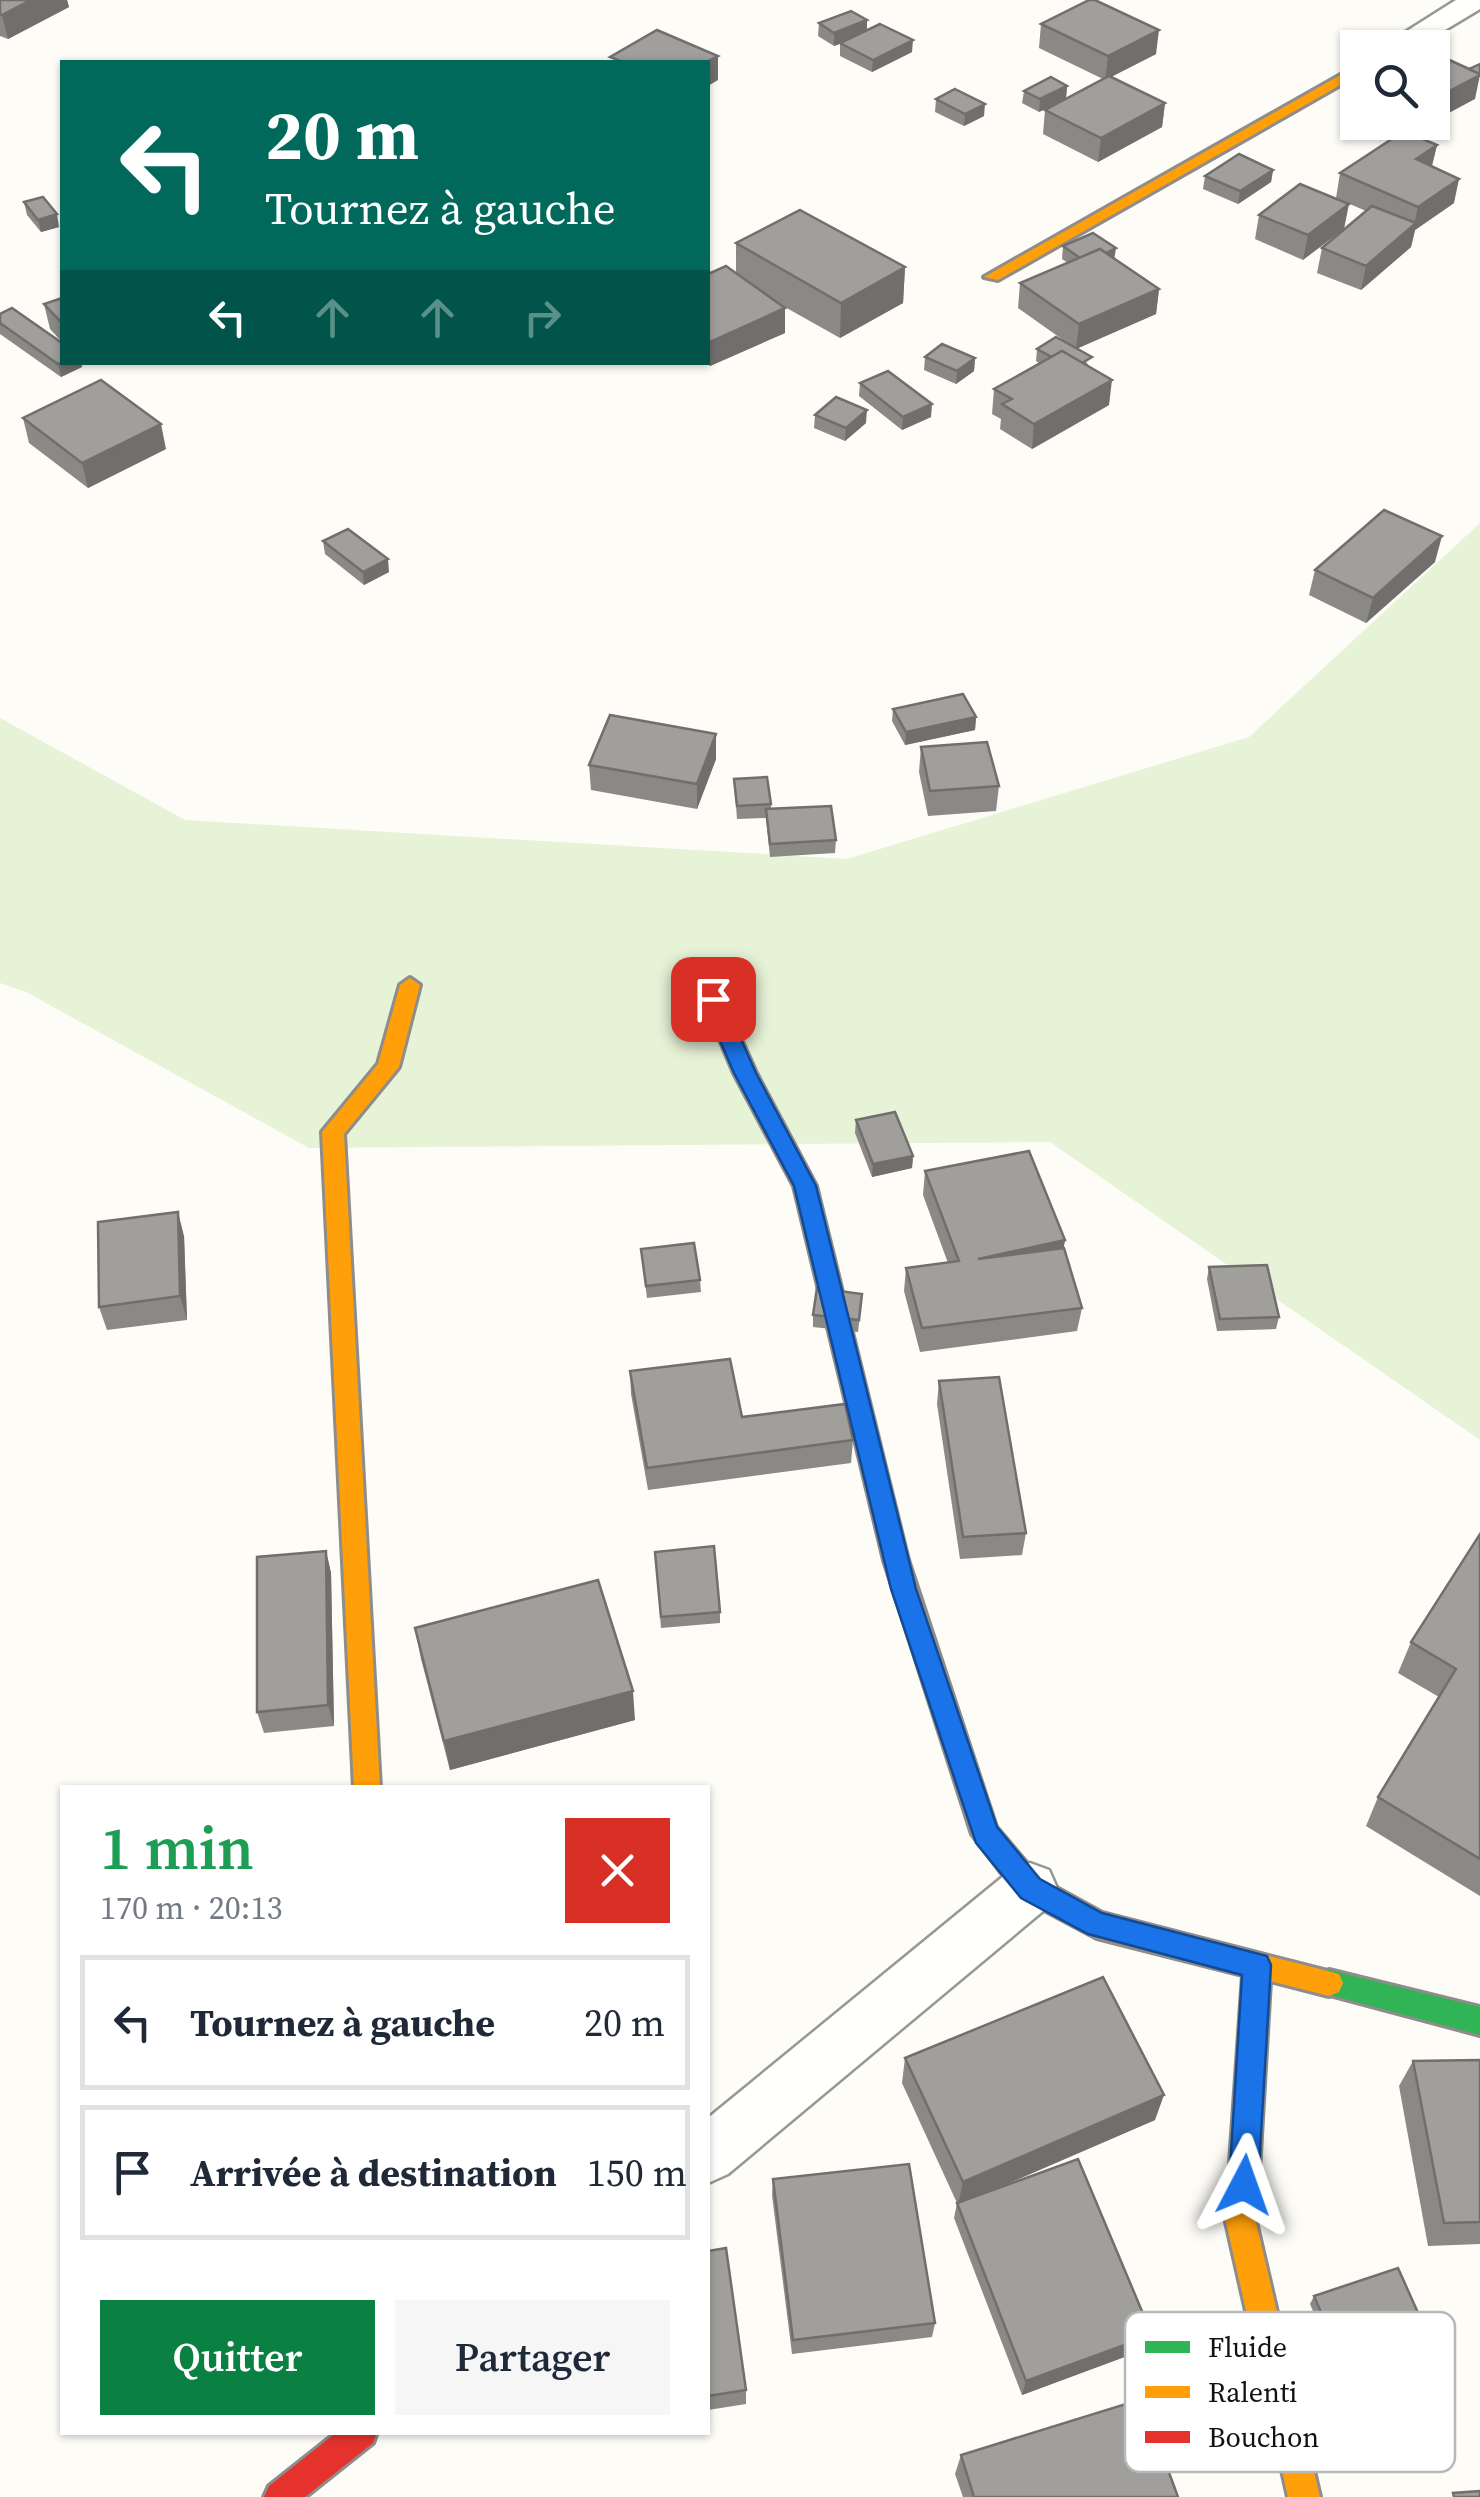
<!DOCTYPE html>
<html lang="fr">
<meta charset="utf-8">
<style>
:root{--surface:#fff;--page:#f6f6f7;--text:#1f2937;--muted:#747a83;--line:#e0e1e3;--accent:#0b8043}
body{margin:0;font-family:"Source Serif 4",serif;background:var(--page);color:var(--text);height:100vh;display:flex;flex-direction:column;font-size:38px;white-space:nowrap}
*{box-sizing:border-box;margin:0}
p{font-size:32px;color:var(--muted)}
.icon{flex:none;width:55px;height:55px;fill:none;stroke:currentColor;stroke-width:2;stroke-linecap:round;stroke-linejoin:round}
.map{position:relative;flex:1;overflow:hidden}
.side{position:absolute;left:60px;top:1785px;width:650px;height:650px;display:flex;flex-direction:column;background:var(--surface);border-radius:0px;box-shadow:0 2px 8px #0004}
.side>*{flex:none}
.guide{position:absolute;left:60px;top:60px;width:650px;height:305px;border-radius:0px;box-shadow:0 2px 8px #0004;background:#00695c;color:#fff;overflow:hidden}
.tools{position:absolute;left:1340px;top:30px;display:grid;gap:20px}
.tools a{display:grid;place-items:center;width:110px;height:110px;border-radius:0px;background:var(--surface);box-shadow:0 2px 8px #0004;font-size:50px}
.pin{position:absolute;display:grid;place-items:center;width:85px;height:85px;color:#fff;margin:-42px;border-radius:20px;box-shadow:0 5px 15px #0006}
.me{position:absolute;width:110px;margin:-55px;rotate:4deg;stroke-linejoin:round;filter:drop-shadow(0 0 8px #0008)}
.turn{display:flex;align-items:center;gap:35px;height:210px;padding:0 40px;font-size:45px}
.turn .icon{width:130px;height:130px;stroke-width:2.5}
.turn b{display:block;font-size:70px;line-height:85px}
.lanes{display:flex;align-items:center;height:95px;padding:0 40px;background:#0003;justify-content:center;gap:50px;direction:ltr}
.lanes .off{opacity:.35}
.round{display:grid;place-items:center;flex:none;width:105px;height:105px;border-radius:0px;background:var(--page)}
.headline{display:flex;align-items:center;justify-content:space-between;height:170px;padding:0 40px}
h1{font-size:60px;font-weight:600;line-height:75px;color:#1e9e55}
.button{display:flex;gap:20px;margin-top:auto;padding:20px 40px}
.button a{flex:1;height:115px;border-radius:0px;background:var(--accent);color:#fff;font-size:40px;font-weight:600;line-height:115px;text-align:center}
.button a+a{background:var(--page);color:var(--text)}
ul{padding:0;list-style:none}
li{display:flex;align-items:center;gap:30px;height:135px;margin:0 20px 15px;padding:0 20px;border:5px solid var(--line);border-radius:0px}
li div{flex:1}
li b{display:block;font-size:38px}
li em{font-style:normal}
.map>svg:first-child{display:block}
</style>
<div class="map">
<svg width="1480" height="2497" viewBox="0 0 1480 2497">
<rect width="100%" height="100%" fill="#fdfcf7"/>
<polygon fill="#e7f3d7" points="1480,523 1480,1440 1050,1142 309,1148 26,992 0,983 0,718 185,820 847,859 1249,737"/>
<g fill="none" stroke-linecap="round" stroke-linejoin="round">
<g stroke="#979795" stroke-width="5">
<g id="street">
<polygon points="1456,0 1480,0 1480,9 1415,48 1380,48"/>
<polygon points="1030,1863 1049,1870 1057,1888 1049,1906 728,2174 708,2183 708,2118 1011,1870"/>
</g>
</g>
<g stroke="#8e8d8b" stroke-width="6">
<polygon id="fast" points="1329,1970 1480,2007 1480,2035 1319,1992 1315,1983 1319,1974"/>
</g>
<g stroke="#8e8d8b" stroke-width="6">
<g id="slow">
<polygon points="1358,65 1358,75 998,280 984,277"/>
<polygon points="410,978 420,985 399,1067 344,1134 380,1788 354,1788 322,1132 378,1064 400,985"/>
<polygon points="896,1549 905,1552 908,1560 996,1827 1040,1879 1102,1913 1339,1974 1343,1983 1339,1992 1329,1996 1270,1981 1256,2222 1320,2497 1288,2497 1226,2222 1243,1975 1097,1938 1020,1897 972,1834 884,1560 887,1552"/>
</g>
</g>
<g stroke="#8e8d8b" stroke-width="6">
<g id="jam">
<polygon points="713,991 723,999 756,1073 816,1186 908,1560 905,1568 896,1571 887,1568 884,1560 794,1186 734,1073 703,999"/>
<polygon points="337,2432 377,2432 373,2443 305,2497 264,2497 269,2486"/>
</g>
</g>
<use href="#street" fill="#fffffe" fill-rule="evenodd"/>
<use href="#fast" fill="#30b455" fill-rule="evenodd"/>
<use href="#slow" fill="#ff9f0a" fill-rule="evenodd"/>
<use href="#jam" fill="#e5322d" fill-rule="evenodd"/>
</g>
<g fill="#8a8986">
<polygon points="0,0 67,0 69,7 8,39 0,36"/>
<polygon points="867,20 867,30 912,52 872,72 840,56 840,43 842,43 834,46 818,36 819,23"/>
<polygon points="1041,24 1156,54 1111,77 1165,103 1162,127 1098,162 1043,134 1045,110 1103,79 1039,48"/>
<polygon points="1358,80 1358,105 1353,103"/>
<polygon points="1067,86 1066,98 1039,112 1022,103 1024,91"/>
<polygon points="936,99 984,116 964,126 935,112"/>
<polygon points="1393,122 1431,122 1413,132"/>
<polygon points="1437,145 1432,166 1454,203 1415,230 1411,247 1361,290 1317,273 1322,248 1366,211 1336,198 1340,173"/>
<polygon points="1273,170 1271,182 1238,204 1203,189 1205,176"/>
<polygon points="24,202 59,227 41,232 27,215"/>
<polygon points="1349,204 1303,260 1255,239 1259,215"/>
<polygon points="736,243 905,267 903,303 840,338 776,302 785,333 710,366 705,362 708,362 708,274 736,274"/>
<polygon points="1063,246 1115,259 1159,289 1156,314 1076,349 1090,367 1109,405 1032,449 1000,429 1001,419 992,414 994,389 1040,364 1036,361 1037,349 1073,347 1018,308 1020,283 1068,263 1062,259"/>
<polygon points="62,298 62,342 50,329 44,304"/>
<polygon points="0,314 62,362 81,362 82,367 61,377 0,334"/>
<polygon points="925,357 975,358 974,371 956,384 924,370"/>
<polygon points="860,383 931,417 902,430 859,396"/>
<polygon points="815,415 866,423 845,441 814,428"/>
<polygon points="23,418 166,449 88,488 29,443"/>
<polygon points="323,541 389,572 364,585 325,554"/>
<polygon points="1435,562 1366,623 1309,595 1315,570"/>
<polygon points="893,709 976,717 975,730 905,745 892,721"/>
<polygon points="716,734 716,759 697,809 591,790 589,765"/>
<polygon points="921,747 999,786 996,811 928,816 919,772"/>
<polygon points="734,779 771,804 771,809 836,840 835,853 770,857 766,818 737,819"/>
<polygon points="856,1120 913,1156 912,1168 872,1177 855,1133"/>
<polygon points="925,1171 1065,1240 1063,1249 1082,1308 1077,1331 920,1352 904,1291 906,1268 948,1263 923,1195"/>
<polygon points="184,1236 187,1320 107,1330 99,1307"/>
<polygon points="641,1249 700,1280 701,1292 647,1298"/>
<polygon points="1209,1267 1279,1317 1276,1329 1217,1331 1207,1279"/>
<polygon points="861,1306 858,1332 813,1327 813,1315"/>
<polygon points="630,1371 742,1417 853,1440 851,1463 648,1490 631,1394"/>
<polygon points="939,1381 1026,1533 1022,1555 960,1559 937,1404"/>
<polygon points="1480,1534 1480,1896 1366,1826 1378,1797 1439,1697 1398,1673 1411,1642"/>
<polygon points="326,1551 331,1573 334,1726 264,1733 257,1712"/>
<polygon points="655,1552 720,1612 720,1623 661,1628"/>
<polygon points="415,1628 635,1720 450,1770 421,1659"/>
<polygon points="905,2058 1155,2120 1003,2186 1146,2349 1022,2395 954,2218 957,2203 902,2083"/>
<polygon points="1480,2060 1480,2244 1428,2246 1399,2086 1413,2061"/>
<polygon points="773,2179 935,2323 932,2337 792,2354 772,2195"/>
<polygon points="708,2251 746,2390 746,2404 708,2410"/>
<polygon points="1314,2296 1414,2323 1330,2351 1310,2304"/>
<polygon points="961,2455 1178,2497 963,2497 955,2474"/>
</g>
<g fill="#716f6d">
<polygon points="31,0 67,0 69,7 8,39 2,15"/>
<polygon points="867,20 867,33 834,46 834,33"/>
<polygon points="1159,30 1156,54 1105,80 1108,56"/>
<polygon points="913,40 912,52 872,72 873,60"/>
<polygon points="718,56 718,80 708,86 708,62 706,62"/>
<polygon points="1480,75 1475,99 1432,122 1432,100"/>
<polygon points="1067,86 1066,98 1039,112 1040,99"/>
<polygon points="1165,103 1162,127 1098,162 1101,138"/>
<polygon points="985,104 984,116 964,126 965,114"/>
<polygon points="1416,122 1431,122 1413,132"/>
<polygon points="1437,145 1431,169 1416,159"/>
<polygon points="1273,170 1271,182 1238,204 1240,191"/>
<polygon points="1459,179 1454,203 1415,230 1411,247 1361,290 1366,266 1414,225 1418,207"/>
<polygon points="1349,204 1344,229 1303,260 1308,235"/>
<polygon points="57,214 59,227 41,232 38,220"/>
<polygon points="1116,248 1114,261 1086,261"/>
<polygon points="905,267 903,303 840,338 841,303"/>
<polygon points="1159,289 1156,314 1076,349 1079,324"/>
<polygon points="785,308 785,333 710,366 710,342"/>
<polygon points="975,358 974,371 956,384 957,371"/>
<polygon points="62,362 81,362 82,367 61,377 58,364"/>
<polygon points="1112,380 1109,405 1032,449 1034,424"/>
<polygon points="932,404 931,417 902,430 903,417"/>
<polygon points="867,410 866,423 845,441 846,428"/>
<polygon points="161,424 166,449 88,488 82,463"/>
<polygon points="1442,536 1435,562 1366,623 1373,598"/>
<polygon points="388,559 389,572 364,585 363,572"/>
<polygon points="976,717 975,730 905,745 906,732"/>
<polygon points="716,734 716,759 697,809 697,784"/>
<polygon points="913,1156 912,1168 872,1177 873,1164"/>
<polygon points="178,1212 184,1236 187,1320 180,1296"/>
<polygon points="1065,1240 1061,1264 978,1259"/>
<polygon points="326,1551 331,1573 334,1726 328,1705"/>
<polygon points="633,1691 635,1720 450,1770 444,1741"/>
<polygon points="1164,2095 1155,2120 958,2205 963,2182"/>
<polygon points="1419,2315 1414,2323 1330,2351 1335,2344"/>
<polygon points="1152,2335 1146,2349 1022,2395 1026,2381"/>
</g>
<g fill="#a19f9c" stroke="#716f6d" stroke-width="2.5">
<polygon points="0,0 31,0 2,15 0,14"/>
<polygon points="1089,0 1095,0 1159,30 1108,56 1041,24"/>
<polygon points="851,11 867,20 834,33 819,23"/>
<polygon points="880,24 913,40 873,60 840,43"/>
<polygon points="657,30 718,56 706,62 623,62 610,57"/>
<polygon points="1432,52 1480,74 1480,75 1432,100"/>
<polygon points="1480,64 1480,74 1469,69"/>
<polygon points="1109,76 1165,103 1101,138 1045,110"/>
<polygon points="1051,77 1067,86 1040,99 1024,91"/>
<polygon points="955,89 985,104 965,114 936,99"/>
<polygon points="1404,131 1437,145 1416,159 1459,179 1418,207 1340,173"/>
<polygon points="1239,154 1273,170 1240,191 1205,176"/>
<polygon points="1300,184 1349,204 1308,235 1259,215"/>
<polygon points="43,197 57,214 38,220 24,202"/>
<polygon points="1372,206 1416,223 1366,266 1322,248"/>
<polygon points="800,210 905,267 841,303 736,243"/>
<polygon points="1093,233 1116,248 1106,253 1100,249 1080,258 1063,246"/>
<polygon points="1100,249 1159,289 1079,324 1020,283"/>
<polygon points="726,266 785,308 710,342 708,340 708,274"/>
<polygon points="62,298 62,323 44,304"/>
<polygon points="12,308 62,343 62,362 58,364 0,323 0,314"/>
<polygon points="1056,337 1092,357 1082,363 1062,351 1052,357 1037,349"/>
<polygon points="942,344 975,358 957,371 925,357"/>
<polygon points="1062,351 1112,380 1034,424 1002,404 1012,399 994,389"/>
<polygon points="888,371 932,404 903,417 860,383"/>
<polygon points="101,380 161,424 82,463 23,418"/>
<polygon points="836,397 867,410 846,428 815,415"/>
<polygon points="1384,510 1442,536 1373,598 1315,570"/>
<polygon points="348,529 388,559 363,572 323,541"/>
<polygon points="963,694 976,717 906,732 893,709"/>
<polygon points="610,715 716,734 697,784 589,765"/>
<polygon points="987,742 999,786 930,791 921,747"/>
<polygon points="767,777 771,804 737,806 734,779"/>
<polygon points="831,806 836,840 770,844 766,809"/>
<polygon points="895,1112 913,1156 873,1164 856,1120"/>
<polygon points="1029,1151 1065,1240 978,1259 1064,1248 1082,1308 922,1328 906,1268 959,1261 925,1171"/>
<polygon points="178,1212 180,1296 99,1307 98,1222"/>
<polygon points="694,1243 700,1280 646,1286 641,1249"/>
<polygon points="1267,1265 1279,1317 1220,1319 1209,1267"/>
<polygon points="817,1288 862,1294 859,1320 813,1315"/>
<polygon points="730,1359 742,1417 845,1404 853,1440 647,1468 630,1371"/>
<polygon points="999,1377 1026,1533 963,1537 939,1381"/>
<polygon points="1480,1534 1480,1859 1378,1797 1456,1669 1411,1642"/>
<polygon points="714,1546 720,1612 661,1617 655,1552"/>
<polygon points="326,1551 328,1705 257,1712 257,1557"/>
<polygon points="598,1580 633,1691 444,1741 415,1628"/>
<polygon points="1103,1977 1164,2095 963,2182 905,2058"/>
<polygon points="1480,2060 1480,2222 1444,2223 1413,2061"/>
<polygon points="1078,2159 1152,2335 1026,2381 957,2203"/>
<polygon points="909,2164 935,2323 793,2340 773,2179"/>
<polygon points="726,2248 746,2390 708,2396 708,2251"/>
<polygon points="1398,2268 1419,2315 1335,2344 1314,2296"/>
<polygon points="1142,2399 1178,2497 974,2497 961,2455"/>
<polygon points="1480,2491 1480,2497 1454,2497 1453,2493"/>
</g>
<polygon fill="#1a73e8" stroke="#114b97" stroke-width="2.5" points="713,991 723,999 756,1073 816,1186 916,1589 997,1827 1040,1879 1102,1913 1267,1956 1271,1965 1258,2185 1254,2195 1244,2200 1233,2195 1229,2185 1242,1975 1088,1934 1021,1898 976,1843 891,1589 794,1186 734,1073 702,999"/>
<rect x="1125" y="2312" width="330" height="160" rx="15" fill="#fff" stroke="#b8b8b8" stroke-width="2.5"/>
<rect x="1145" y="2341" width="45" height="12" fill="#30b455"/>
<rect x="1145" y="2386" width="45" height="12" fill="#ff9f0a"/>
<rect x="1145" y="2431" width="45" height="12" fill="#e5322d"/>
<g font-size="28" fill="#111">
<text x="1208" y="2357">Fluide</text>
<text x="1208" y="2402">Ralenti</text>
<text x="1208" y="2447">Bouchon</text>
</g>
</svg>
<div class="tools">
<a><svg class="icon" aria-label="search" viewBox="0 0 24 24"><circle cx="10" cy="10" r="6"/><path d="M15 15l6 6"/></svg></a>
</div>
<div class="pin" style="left:713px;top:999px;background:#d93025"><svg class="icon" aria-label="arrive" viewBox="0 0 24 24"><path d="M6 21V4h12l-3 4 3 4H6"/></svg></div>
<svg class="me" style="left:1244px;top:2185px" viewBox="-20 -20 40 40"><path d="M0-17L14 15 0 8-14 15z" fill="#1a73e8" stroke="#fff" stroke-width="4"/></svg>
<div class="guide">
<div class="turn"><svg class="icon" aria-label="left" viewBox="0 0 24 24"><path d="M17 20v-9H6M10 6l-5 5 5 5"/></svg><div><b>20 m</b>Tournez à gauche</div></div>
<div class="lanes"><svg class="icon" aria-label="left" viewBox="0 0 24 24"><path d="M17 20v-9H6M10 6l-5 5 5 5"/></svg><svg class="icon off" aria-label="ahead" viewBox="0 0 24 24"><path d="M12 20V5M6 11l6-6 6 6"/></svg><svg class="icon off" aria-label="ahead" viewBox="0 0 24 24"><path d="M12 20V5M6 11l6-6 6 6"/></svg><svg class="icon off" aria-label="right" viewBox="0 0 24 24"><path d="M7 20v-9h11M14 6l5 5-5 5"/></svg></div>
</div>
<section class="side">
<div class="headline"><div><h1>1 min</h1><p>170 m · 20:13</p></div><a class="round" style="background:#d93025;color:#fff"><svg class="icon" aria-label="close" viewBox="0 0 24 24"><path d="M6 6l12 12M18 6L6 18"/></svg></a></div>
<ul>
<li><svg class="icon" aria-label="left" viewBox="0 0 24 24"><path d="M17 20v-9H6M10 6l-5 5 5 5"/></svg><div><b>Tournez à gauche</b></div><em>20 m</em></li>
<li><svg class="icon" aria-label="arrive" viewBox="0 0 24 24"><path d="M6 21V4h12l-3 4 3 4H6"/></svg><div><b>Arrivée à destination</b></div><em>150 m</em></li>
</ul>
<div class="button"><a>Quitter</a><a>Partager</a></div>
</section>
</div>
